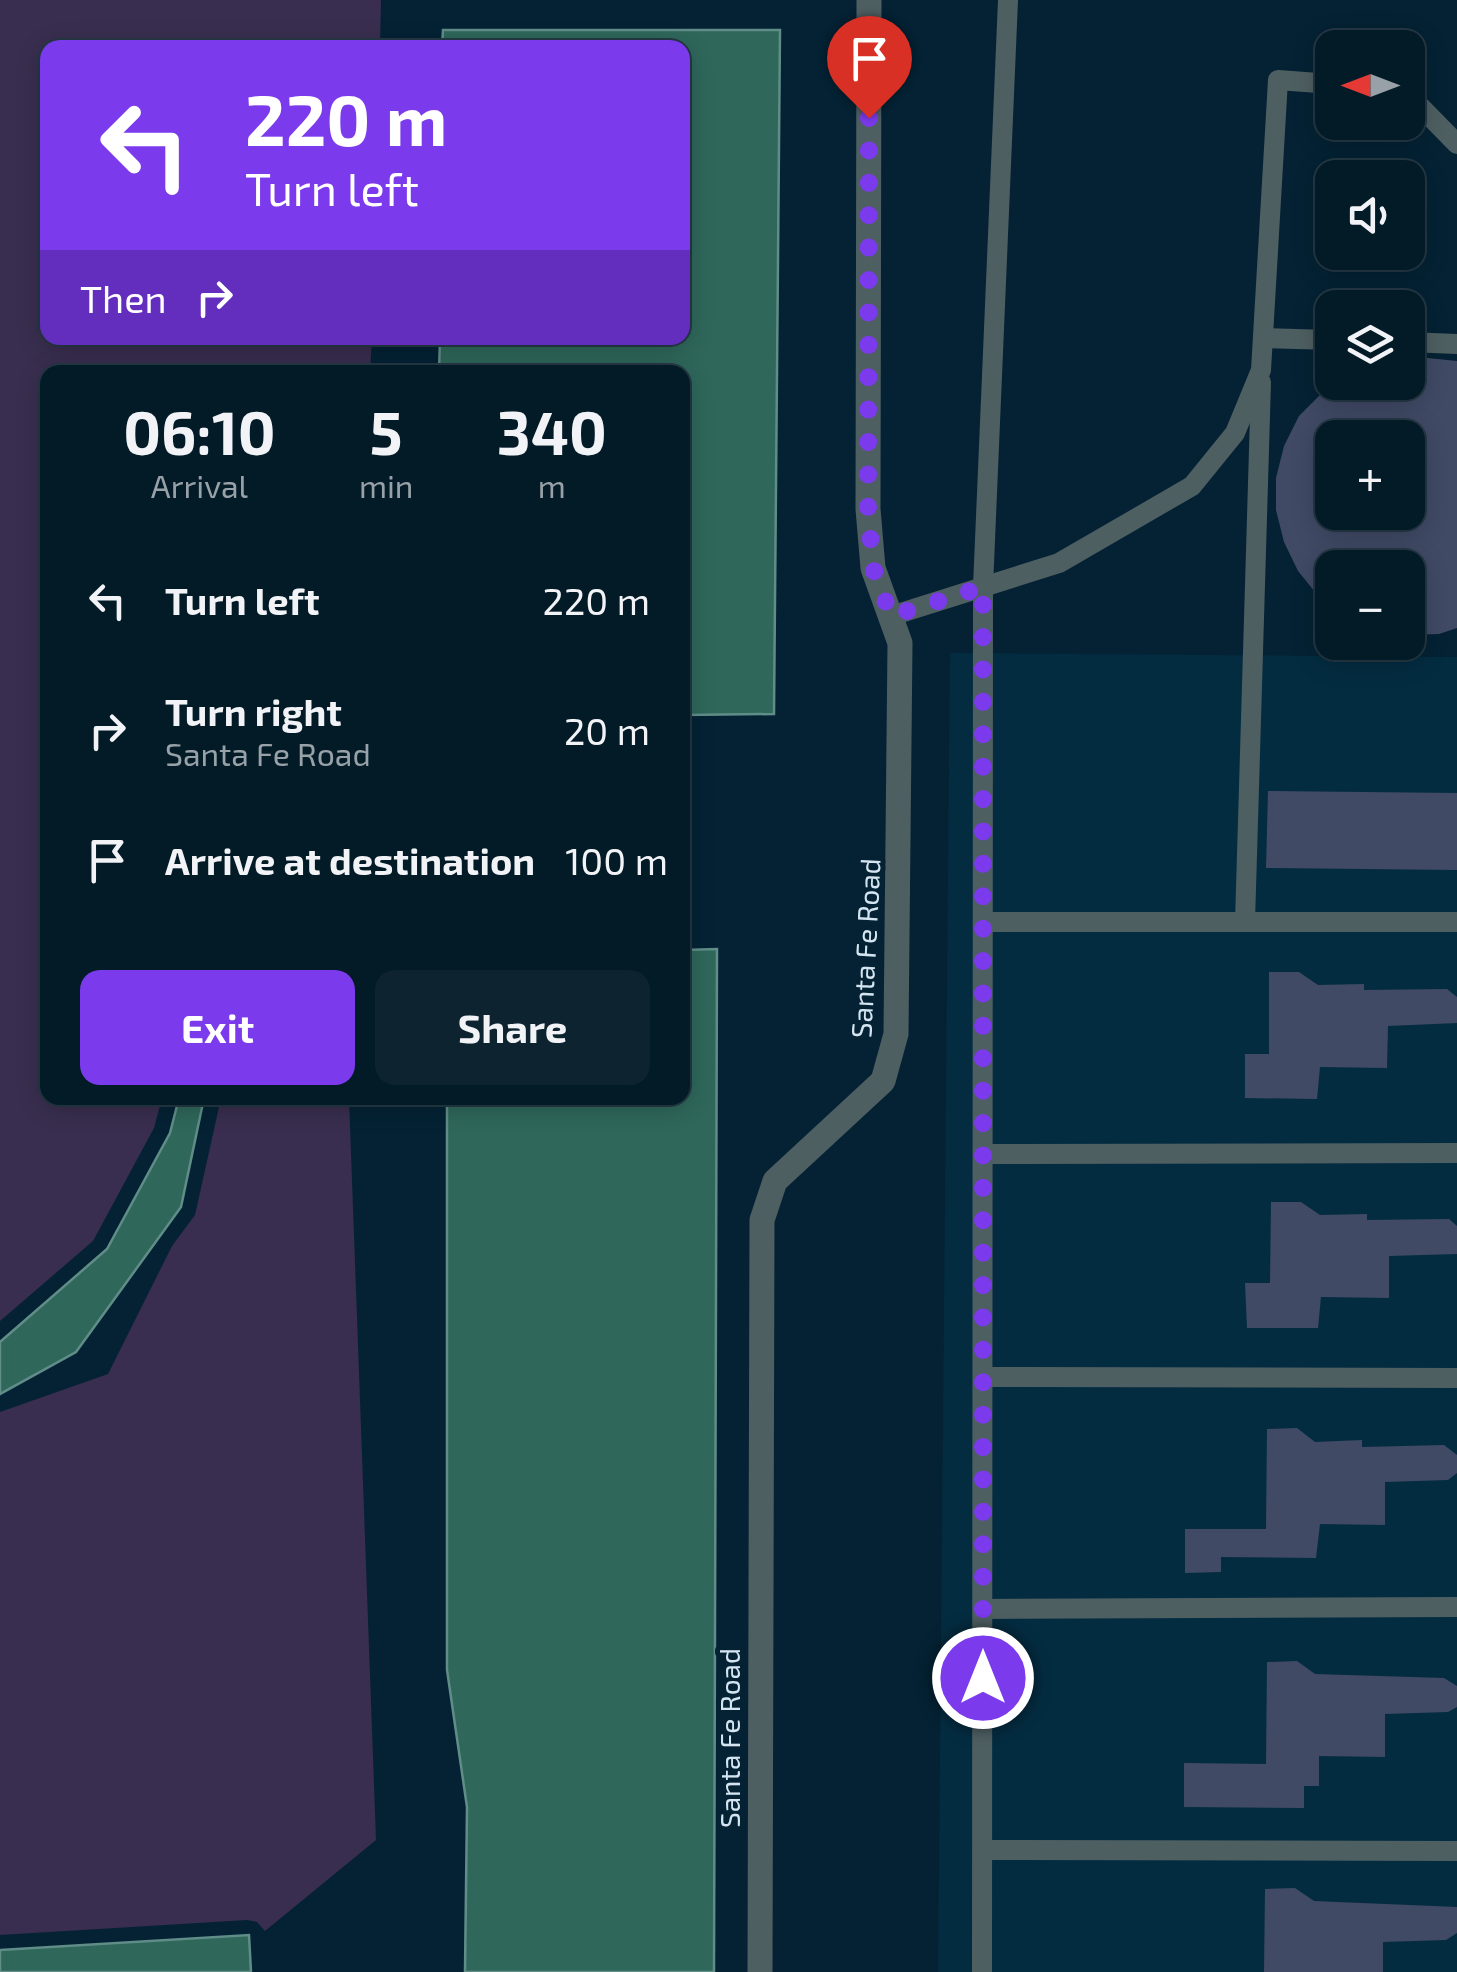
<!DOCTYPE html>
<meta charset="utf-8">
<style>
:root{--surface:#031a27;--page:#0d232f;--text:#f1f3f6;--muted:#97a1a7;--line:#243844;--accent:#7c3aed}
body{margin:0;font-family:"Exo 2",sans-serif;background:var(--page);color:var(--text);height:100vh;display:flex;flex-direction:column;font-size:38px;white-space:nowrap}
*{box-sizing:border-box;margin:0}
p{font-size:32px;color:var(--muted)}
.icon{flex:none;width:55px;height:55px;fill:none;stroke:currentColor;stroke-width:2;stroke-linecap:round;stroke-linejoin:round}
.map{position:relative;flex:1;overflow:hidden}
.panel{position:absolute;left:40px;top:365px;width:650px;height:740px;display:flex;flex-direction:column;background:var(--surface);border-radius:20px;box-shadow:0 5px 25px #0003,0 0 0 2px var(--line)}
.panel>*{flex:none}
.banner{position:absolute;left:40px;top:40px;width:650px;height:305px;border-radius:20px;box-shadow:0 5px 25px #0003,0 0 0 2px var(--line);background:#7c3aed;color:#fff;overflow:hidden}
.needle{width:65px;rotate:270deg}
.buttons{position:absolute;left:1315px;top:30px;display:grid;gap:20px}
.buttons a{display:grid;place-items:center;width:110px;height:110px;border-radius:20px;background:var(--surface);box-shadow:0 5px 25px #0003,0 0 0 2px var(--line);font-size:50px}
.pin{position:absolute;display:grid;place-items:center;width:85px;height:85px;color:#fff;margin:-102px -42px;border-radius:50% 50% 50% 0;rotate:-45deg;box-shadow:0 0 10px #0007}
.pin .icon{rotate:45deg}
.me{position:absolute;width:110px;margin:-55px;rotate:0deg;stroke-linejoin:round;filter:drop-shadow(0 0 8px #0008)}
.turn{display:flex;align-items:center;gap:35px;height:210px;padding:0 40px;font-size:45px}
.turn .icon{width:130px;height:130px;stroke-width:2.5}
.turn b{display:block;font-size:70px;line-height:85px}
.then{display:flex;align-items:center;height:95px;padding:0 40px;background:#0003;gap:20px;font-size:38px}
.eta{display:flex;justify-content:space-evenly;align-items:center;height:170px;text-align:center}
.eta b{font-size:60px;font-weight:700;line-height:70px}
.primary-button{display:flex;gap:20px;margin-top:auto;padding:20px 40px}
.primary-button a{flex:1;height:115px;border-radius:20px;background:var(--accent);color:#fff;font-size:40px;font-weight:700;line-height:115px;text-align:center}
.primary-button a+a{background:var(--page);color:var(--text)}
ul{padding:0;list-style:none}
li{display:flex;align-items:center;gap:30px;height:130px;padding:0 40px}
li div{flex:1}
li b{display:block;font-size:38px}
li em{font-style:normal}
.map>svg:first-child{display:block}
</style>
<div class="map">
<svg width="1457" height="1972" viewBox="0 0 1457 1972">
<rect width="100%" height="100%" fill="#042234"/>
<polygon fill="#042c41" points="950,653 1457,657 1457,1972 938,1972"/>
<g fill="#392e4f">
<polygon points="0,0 381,0 380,47 48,48 48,338 372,338 370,372 48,372 48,1098 162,1098 154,1128 93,1241 0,1321"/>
<polygon points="221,1098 349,1098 376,1840 265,1931 257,1922 247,1920 0,1935 0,1412 108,1374 172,1246 195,1215"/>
</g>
<g fill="#2f675b" stroke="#608d88" stroke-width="2.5">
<polygon points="443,30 780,30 774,714 683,715 682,372 439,372 440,338 682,338 682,48 442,47"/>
<polygon points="717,949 714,1972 465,1972 467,1807 447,1670 447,1098 682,1098 683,950"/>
<polygon points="179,1098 204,1098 181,1207 76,1352 0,1394 0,1342 107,1249 170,1133"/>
<polygon points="249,1935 251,1972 0,1972 0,1950"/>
</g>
<g fill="#404a65" fill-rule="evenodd">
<path d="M1408 356 1457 361V628L1439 634 1408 635V568H1332V613L1298 571 1284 542 1276 510V478L1284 446 1299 416 1333 382H1408ZM1332 438H1408V512H1332Z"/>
<polygon points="1268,791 1457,793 1457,870 1266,868"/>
<polygon points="1269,972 1299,972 1318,985 1364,984 1364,990 1447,989 1457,997 1457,1023 1388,1026 1387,1068 1320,1067 1317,1099 1245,1098 1245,1054 1269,1054"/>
<polygon points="1271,1202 1301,1202 1320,1215 1367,1214 1367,1220 1449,1219 1457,1226 1457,1254 1389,1256 1389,1298 1321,1297 1318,1328 1247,1328 1245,1283 1270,1283"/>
<polygon points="1297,1428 1315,1442 1362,1440 1362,1447 1444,1445 1457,1455 1457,1473 1448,1480 1385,1482 1385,1525 1320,1524 1316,1558 1221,1557 1221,1572 1185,1573 1185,1529 1266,1529 1267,1429"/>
<polygon points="1297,1661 1315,1674 1444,1678 1457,1686 1457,1707 1448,1712 1385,1714 1385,1757 1319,1756 1319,1786 1304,1786 1304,1808 1184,1807 1184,1763 1266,1764 1267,1662"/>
<polygon points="1295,1888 1314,1901 1457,1907 1457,1933 1446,1940 1383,1942 1383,1972 1264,1972 1265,1889"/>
</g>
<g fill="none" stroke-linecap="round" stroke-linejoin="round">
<g stroke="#4e5f62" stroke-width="20">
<polyline points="1408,94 1457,144"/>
<polyline points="1264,338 1332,340"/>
<polyline points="1408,342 1457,344"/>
<polyline points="891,616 1059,563 1192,486 1235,433 1261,370 1278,80 1332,84"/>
<polyline points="983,922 1457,922"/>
<polyline points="1245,922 1261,382"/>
<polyline points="983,1154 1457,1153"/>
<polyline points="983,1377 1457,1378"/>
<polyline points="983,1609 1457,1607"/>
<polyline points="983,1850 1457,1851"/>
<polyline points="982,1972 983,587 1008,0"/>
</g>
<polyline stroke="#4e5f62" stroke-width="25" points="760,1972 762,1220 775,1181 883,1081 896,1034 900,643 873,568 868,509 869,0"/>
</g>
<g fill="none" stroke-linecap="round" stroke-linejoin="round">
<polyline stroke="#7c3aed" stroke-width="18" stroke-dasharray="0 32.4" points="869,118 868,509 873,568 891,616 983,587 983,1678"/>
</g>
<g text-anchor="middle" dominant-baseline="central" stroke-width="10" stroke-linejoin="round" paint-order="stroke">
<g font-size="28" fill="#d4e5f1" stroke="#042234">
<text transform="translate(865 948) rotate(-87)">Santa Fe Road</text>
<text transform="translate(729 1738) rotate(-90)">Santa Fe Road</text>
</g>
</g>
</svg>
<div class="buttons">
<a><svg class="needle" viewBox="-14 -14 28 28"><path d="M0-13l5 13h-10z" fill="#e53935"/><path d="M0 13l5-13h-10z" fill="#97a1a7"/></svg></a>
<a><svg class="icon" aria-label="sound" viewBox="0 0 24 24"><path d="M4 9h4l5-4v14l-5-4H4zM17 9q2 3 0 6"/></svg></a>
<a><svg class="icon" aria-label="layers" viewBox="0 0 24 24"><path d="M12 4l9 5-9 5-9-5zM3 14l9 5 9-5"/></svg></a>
<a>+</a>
<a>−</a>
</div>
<div class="pin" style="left:869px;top:118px;background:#d93025"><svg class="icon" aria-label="arrive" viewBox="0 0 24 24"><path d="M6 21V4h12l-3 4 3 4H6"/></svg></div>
<svg class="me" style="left:983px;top:1678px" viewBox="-20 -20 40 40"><circle r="17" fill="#7c3aed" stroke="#fff" stroke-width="3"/><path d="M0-11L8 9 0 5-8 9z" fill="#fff"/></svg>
<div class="banner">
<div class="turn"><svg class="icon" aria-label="left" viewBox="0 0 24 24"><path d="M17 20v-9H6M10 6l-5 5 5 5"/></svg><div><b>220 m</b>Turn left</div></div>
<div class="then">Then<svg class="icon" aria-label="right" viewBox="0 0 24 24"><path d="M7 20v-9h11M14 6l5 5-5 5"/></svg></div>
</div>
<section class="panel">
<div class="eta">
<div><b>06:10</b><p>Arrival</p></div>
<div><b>5</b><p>min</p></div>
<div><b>340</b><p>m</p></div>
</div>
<ul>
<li><svg class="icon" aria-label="left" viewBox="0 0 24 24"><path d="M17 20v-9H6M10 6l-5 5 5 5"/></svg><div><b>Turn left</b></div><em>220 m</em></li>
<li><svg class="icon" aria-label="right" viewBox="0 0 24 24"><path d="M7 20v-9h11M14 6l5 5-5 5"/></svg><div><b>Turn right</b><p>Santa Fe Road</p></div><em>20 m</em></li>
<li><svg class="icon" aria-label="arrive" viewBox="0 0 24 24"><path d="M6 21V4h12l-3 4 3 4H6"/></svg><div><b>Arrive at destination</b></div><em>100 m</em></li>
</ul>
<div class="primary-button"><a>Exit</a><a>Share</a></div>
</section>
</div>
